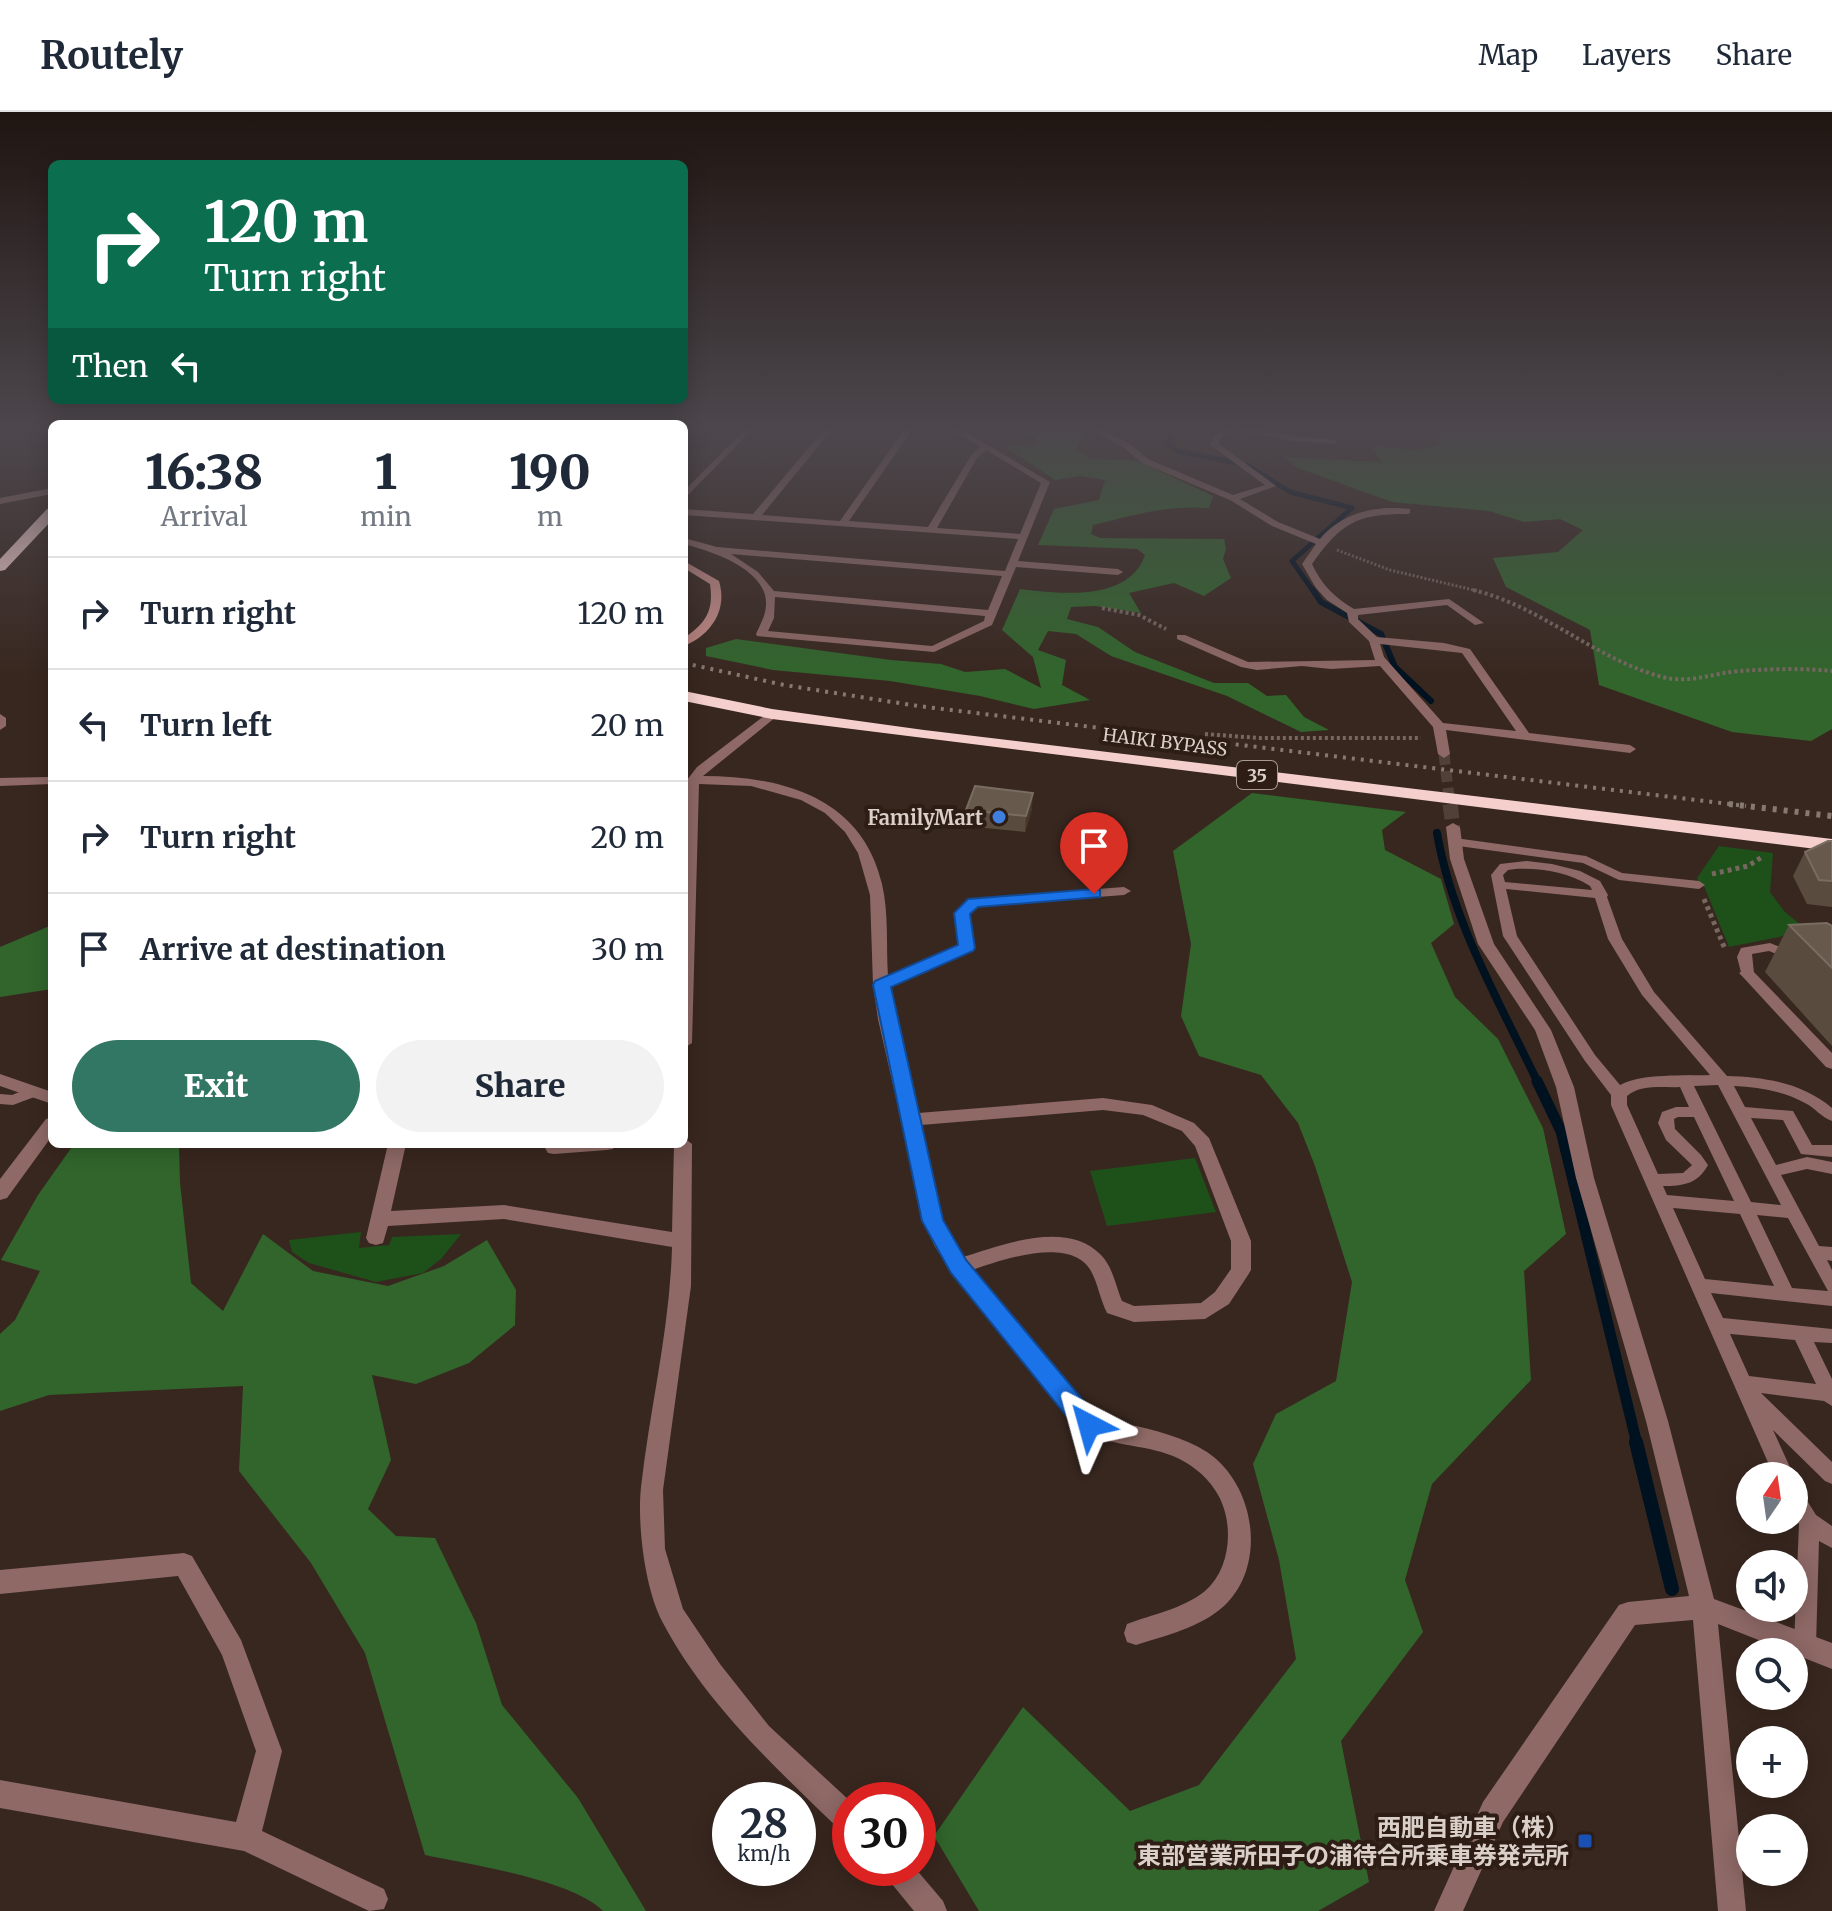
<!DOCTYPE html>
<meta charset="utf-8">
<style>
:root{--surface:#fff;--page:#f2f2f3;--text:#1f2937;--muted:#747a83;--line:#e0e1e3;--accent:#327664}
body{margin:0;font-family:Merriweather,"Noto Sans JP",serif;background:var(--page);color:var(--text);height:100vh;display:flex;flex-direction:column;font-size:30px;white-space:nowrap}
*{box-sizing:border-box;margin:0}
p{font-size:26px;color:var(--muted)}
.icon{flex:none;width:44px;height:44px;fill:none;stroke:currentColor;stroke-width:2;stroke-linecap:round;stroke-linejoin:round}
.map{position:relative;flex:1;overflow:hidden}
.side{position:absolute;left:48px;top:308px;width:640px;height:728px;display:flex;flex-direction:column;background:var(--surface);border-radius:12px;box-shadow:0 4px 20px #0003}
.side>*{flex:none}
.banner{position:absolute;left:48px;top:48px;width:640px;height:244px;border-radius:12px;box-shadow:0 4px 20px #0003;background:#0b6e4f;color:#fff;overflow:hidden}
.needle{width:52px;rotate:13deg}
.buttons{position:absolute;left:1736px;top:1350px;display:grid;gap:16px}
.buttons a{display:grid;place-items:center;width:72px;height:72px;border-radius:50%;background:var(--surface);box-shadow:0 4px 20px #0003;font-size:40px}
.speed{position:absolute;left:712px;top:1670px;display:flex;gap:16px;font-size:40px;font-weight:700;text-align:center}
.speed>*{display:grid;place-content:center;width:104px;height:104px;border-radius:50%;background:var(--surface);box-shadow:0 4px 20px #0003;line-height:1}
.speed small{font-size:20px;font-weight:400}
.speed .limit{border:12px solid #d22;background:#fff;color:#111}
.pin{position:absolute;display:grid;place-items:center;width:68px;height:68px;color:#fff;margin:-82px -34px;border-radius:50% 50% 50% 0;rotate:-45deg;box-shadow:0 0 8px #0007}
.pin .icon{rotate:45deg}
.me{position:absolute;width:88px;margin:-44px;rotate:321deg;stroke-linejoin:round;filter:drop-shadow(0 0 6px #0008)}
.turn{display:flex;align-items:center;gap:28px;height:168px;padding:0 24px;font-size:36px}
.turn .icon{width:104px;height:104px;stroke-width:2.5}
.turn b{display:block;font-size:56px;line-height:68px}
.then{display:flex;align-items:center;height:76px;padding:0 24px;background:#0003;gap:16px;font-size:30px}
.eta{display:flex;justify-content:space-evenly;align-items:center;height:136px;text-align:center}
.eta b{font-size:48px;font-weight:800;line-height:56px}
.cta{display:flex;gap:16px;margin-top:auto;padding:16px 24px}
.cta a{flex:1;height:92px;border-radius:48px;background:var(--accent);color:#fff;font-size:32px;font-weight:800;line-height:92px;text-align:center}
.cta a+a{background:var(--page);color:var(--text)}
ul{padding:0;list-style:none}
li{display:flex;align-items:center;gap:24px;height:112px;padding:0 24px;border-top:2px solid var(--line)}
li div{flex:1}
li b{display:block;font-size:30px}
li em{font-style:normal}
header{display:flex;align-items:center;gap:48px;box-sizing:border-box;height:112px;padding:0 40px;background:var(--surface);border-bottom:2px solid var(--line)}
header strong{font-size:38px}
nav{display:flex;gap:44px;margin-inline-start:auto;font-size:28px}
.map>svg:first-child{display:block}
</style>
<header>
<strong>Routely</strong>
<nav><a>Map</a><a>Layers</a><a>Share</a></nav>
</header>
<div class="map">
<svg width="1832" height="1799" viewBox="0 0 1832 1799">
<rect width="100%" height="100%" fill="#38271f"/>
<g fill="#1e501a">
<polygon points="1719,734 1773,741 1770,780 1784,799 1808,819 1729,835 1704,774 1699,773 1697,766"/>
<polygon points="1195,1046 1216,1100 1107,1114 1090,1059"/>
<polygon points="361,1120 359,1136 389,1133 392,1125 461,1122 441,1147 423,1161 376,1170 309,1151 292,1140 289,1128"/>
</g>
<g fill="#31652c">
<path d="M1007 315H1081L1086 318 1076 336 1090 347 1136 348 1213 384 1209 396C1165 393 1135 403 1093 413L1091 422 1100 426 1224 427 1226 437 1223 447 1231 466 1204 484 1174 471 1129 481 1141 501 1095 494 1071 495 1067 507 1098 515 1135 540 1214 571H1248L1267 584 1286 583 1304 605 1329 618 1301 620 1227 584 1111 544 1076 522 1048 519 1038 538 1066 548 1062 573 1090 588 1034 597 980 584 890 569 773 558 706 544V536L736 527 891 548 941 552 965 560 1005 557 1041 576 1033 545 1002 518 1020 477C1060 482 1129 490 1145 443L1137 437 1038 433 1054 397 1099 388 1105 368 1080 364 1055 368 1006 335 1040 331 1024 318Z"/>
<polygon points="1441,315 1832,315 1832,617 1811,629 1732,620 1599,573 1590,518 1506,475 1493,446 1558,440 1583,418 1560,407 1524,410 1489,399 1392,390 1298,356 1284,345 1381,350 1372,334 1416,338 1438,333"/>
<polygon points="1252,681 1406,700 1382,718 1385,738 1441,767 1454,812 1431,831 1455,885 1498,927 1543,1016 1566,1122 1524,1159 1531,1268 1432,1372 1405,1468 1423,1520 1341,1629 1369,1770 1318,1799 979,1799 934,1724 1023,1595 1130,1699 1199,1673 1296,1547 1279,1448 1253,1352 1276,1302 1336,1269 1352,1170 1315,1054 1298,1011 1261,963 1199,944 1181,904 1191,832 1173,739"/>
<polygon points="52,813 52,877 0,885 0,835"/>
<path d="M74 1032H179L180 1071 191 1171 223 1199 263 1122 313 1159 388 1174 444 1154 487 1128 516 1178 515 1213 469 1251 416 1272 372 1263 391 1348 368 1397 396 1424 435 1426 476 1511 502 1593 578 1686 646 1799H603C571 1767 471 1753 425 1743L365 1541 311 1451 239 1359 243 1274 49 1283 0 1299V1222L15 1208 40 1159 1 1148 38 1083Z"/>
</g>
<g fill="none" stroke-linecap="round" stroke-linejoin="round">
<polyline stroke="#001120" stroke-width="5" points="1165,315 1169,327 1165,330 1178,339 1247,353 1290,380 1352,396 1292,449 1314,480"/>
<polyline stroke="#001120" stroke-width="6" points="1313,478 1321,490 1381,522 1395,555 1431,589"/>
<path stroke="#001120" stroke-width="8" d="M1437 721C1452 809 1500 891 1538 971"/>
<polyline stroke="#001120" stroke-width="11" points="1537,969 1561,1019 1637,1332"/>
<polyline stroke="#001120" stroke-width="14" points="1636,1330 1672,1477"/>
<polyline stroke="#504038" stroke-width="11" stroke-dasharray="11 6" stroke-linecap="butt" points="1444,642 1450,694"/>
<polyline stroke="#504038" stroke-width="15" stroke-dasharray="15 7" stroke-linecap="butt" points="1450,692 1453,715"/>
<polyline stroke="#766760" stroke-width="3" stroke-dasharray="2 2" stroke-linecap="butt" points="1337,438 1390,458 1482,480"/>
<g stroke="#766760" stroke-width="4" stroke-dasharray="3 3" stroke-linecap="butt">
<path d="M1473 478C1541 494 1593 546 1662 565 1691 572 1712 561 1740 559 1770 557 1802 556 1832 559"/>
<polyline points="1102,496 1139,503 1166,517"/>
<polyline points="1205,622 1259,626 1421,626"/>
</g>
<g stroke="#766760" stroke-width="5" stroke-dasharray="4 4" stroke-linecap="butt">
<polyline points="1712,762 1748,754 1762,745"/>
<polyline points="1704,787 1725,837"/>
</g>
<g fill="#8e6966" fill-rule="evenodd">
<polygon points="1455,726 1586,744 1622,761 1699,769 1705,773 1699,777 1619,768 1583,751 1451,733 1449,730"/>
<path d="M1527 749 1552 752 1580 759 1600 769 1608 783 1607 785 1622 827 1654 880 1727 964C1765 965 1802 971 1832 996V1009C1821 1005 1815 996 1805 991 1783 979 1758 975 1734 974L1745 995 1793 999 1812 1033H1832V1045L1801 1042 1783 1008 1751 1006 1776 1053 1807 1045 1832 1050V1062L1807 1057 1781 1063 1819 1134 1832 1135V1149L1827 1148 1832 1158V1194L1711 1181 1723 1206 1832 1217V1231L1814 1230 1832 1267V1294L1824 1289 1761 1281 1832 1350V1372L1825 1369 1773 1318 1794 1364H1774L1611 993V983L1585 949 1503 824 1491 763 1500 752ZM1515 757C1542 756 1567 760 1590 774L1592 778 1505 770 1503 763 1508 758ZM1506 777 1595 786 1608 827 1642 883 1710 963C1686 964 1641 961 1620 973L1595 943 1517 824ZM1718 973 1781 1093 1751 1090 1694 974ZM1680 975 1689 995H1676L1662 1000 1658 1011 1666 1028 1692 1053 1683 1061 1658 1062 1627 993V984C1641 972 1662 976 1680 975ZM1678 1005H1694L1734 1089 1667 1083 1663 1074C1683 1074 1698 1072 1708 1053L1701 1043 1675 1017 1674 1007ZM1673 1096 1740 1102 1774 1174 1705 1167ZM1757 1103 1788 1106 1828 1179 1792 1176ZM1730 1222 1795 1228 1816 1272 1749 1264Z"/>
<polygon points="1770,831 1798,842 1800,845 1793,849 1769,839 1752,842 1754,861 1752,864 1742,864 1737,845 1741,836"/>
<polygon points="32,975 37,976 39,980 37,984 13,993 0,992 0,982 12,983"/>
<polygon points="1794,1376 1801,1379 1816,1403 1832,1414 1832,1436 1819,1429 1816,1533 1813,1541 1805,1544 1797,1541 1794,1533 1799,1412 1794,1403"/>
</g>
<g fill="#8e6966" fill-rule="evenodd">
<polygon points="747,315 755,315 684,387 684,379"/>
<path d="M826 315H834L762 403 840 409 906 315H914L849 409 928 415 970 345 980 335 948 315H957L1050 370 1018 449 1118 457 1123 460 1118 463 1016 455 992 513 934 540 757 524 756 522C760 513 766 503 766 492 767 457 711 439 684 432V426L717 435 1005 459 1018 427 684 403V397L753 402ZM986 338 1041 371 1020 422 937 416 977 346ZM731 442 1002 464 988 498 774 479 758 460ZM775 485 985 504 984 509 932 534 768 519 774 506Z"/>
<path d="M1088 315H1097L1130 332 1148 347 1233 383 1265 373 1210 333C1220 301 1267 320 1291 324 1306 326 1322 326 1337 328L1334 332 1294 329 1237 318 1225 323 1218 331 1276 374 1240 387 1278 410 1320 427C1342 400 1377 393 1410 397V401L1407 402C1356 402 1341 411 1312 452 1321 472 1335 486 1354 497L1449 487 1484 511 1475 513 1447 493 1358 503V507L1377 525 1444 531 1470 537 1529 621 1630 633 1636 637 1630 641 1446 618 1450 642 1444 646 1438 642 1433 615 1380 554 1331 557 1302 554 1257 558 1241 555 1177 527V523H1185L1248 550 1375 548 1369 529 1349 510 1347 501 1327 488 1316 476 1302 452 1316 432 1272 414 1230 388 1142 351 1124 336ZM1380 532 1462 541 1516 619 1443 611 1384 545Z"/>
<polygon points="52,376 52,382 0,392 0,386"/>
<path d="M772 598 776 599V605L703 664C781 664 862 685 882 772 889 802 886 834 888 864L959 834 955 801 969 787 1124 775 1131 779 1124 783 978 794 969 802 975 836 972 839 889 875 898 924 918 1001 1103 986 1152 993 1194 1011 1209 1026 1251 1129V1158L1248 1163 1229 1192 1205 1207 1134 1210 1107 1201C1100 1187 1098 1172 1091 1159 1071 1123 1001 1148 972 1158 993 1185 1017 1209 1039 1236 1055 1256 1076 1293 1097 1305 1106 1310 1118 1310 1127 1312 1154 1318 1184 1325 1207 1340 1255 1372 1268 1453 1224 1494 1201 1515 1165 1524 1136 1533L1127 1530 1124 1521 1127 1512C1153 1502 1183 1497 1205 1479 1232 1456 1235 1407 1215 1378 1205 1362 1189 1351 1173 1344 1143 1332 1106 1334 1079 1317L956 1167 934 1133 924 1109 878 907 873 873 870 783 858 741 845 720 825 701 801 688 751 674 699 672 692 931 684 936V709L687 668 697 655ZM1103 998 1143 1003 1182 1019 1195 1034 1231 1129V1157L1215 1180 1201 1191 1134 1194 1122 1189C1116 1175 1113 1155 1101 1143 1067 1107 1002 1133 963 1145 934 1106 931 1059 921 1013Z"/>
<polygon points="0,602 6,606 6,614 0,618"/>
<polygon points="48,665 52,666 52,672 0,674 0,666"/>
<polygon points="1453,711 1460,715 1464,747 1494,832 1551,918 1574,975 1594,1066 1668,1309 1714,1487 1832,1531 1832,1557 1718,1512 1746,1799 1718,1799 1693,1508 1635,1513 1503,1710 1463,1799 1434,1799 1483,1690 1619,1493 1628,1490 1689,1484 1646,1309 1576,1066 1556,975 1535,918 1478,832 1450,747 1446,715"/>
<polygon points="1747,856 1752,858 1832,941 1832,957 1826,955 1742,864 1739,861"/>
<polygon points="0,962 52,980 52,992 0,974"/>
<polygon points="52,1005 52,1024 7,1086 0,1088 0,1067 46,1007"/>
<path d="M684 1026 692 1032 691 1174 663 1378 665 1437 683 1497 720 1552 769 1614 850 1689V1722L840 1718C775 1655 706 1592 663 1511 645 1478 637 1413 641 1375 650 1295 670 1216 672 1135L504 1107 388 1114 383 1131 376 1133 369 1131 366 1126 388 1032H406L391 1099 504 1093 672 1120 674 1032H684Z"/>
<polygon points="547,1032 616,1032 613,1037 607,1038 554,1042 548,1041 545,1036"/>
<polygon points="184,1441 192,1444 241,1528 282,1639 262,1719 384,1777 388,1787 384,1797 369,1799 244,1739 0,1696 0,1668 236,1710 256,1639 222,1543 178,1464 0,1482 0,1458"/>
<polygon points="883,1756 915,1756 943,1789 947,1799 914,1799 887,1766"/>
</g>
<path fill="#c58c87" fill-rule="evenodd" d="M684 449 719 469C728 498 711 523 684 534V526C706 511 714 499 710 472L684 456Z"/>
<g fill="#f4cfcc" fill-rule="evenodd">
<polygon points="52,396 52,408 5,458 0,459 0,447 47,397"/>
<polygon points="684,579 772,597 924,618 1832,727 1832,739 772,607 684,589"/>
</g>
<polyline stroke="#877972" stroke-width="4" stroke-dasharray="3 6" stroke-linecap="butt" points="684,551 784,573 918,594 1746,694"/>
<polyline stroke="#877972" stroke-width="6" stroke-dasharray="4 7" stroke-linecap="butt" points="1729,692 1832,704"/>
</g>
<g fill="#594c3e">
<polygon points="1032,697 1025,720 966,714 966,698"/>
<polygon points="1832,729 1832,795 1807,792 1793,764 1805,740"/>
<polygon points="1789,813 1832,814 1832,934 1765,860"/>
</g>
<polygon fill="#46372b" points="1033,681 1032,697 1025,720 1026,704"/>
<g fill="#675a4c" stroke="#796c60" stroke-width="2">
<polygon points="975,674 1033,681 1026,704 966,698"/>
<polygon points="1828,729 1832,729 1832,769 1819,768 1805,740"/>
<polygon points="1827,811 1832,814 1832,856 1789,813"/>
</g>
<linearGradient id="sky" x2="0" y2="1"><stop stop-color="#1f1511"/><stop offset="0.56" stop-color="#4d474d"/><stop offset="1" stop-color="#4d474d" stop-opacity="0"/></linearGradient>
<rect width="1832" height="567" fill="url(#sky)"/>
<polygon fill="#1a73e8" stroke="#114b97" stroke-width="2" points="1094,777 1100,778 1100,785 978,795 970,802 975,836 973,839 891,875 943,1108 966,1148 1097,1305 1101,1313 1097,1321 1089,1324 1080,1321 951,1161 922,1109 873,873 875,869 958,833 954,801 968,787"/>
<circle fill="#3f7fe0" stroke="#2d1d15" stroke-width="3" cx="999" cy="705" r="8"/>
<rect fill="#1a4fb4" stroke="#2d1d15" stroke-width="3" x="1577" y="1721" width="16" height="16" rx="4"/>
<g text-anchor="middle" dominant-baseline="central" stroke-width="8" stroke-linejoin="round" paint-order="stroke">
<g font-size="18" fill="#dacfc9" stroke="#2d1d15">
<text transform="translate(1165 630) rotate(7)">HAIKI BYPASS</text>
</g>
<rect fill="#2d1d15" stroke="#a69a93" stroke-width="2" x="1237" y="649" width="40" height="28" rx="6"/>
<g font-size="18" font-weight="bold" fill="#dacfc9">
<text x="1257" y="663">35</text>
</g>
<g font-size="20" font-weight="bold" fill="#dacfc9" stroke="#2d1d15" text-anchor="end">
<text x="983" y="705">FamilyMart</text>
</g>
<g font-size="24" font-weight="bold" fill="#dacfc9" stroke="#2d1d15" text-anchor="end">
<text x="1569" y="1715">西肥自動車（株）<tspan x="1569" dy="28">東部営業所田子の浦待合所乗車券発売所</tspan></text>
</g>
</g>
</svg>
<div class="buttons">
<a><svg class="needle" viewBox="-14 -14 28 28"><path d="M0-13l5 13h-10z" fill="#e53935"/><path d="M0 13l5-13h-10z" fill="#747a83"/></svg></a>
<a><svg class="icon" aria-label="sound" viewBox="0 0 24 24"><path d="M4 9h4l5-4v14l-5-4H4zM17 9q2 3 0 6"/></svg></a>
<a><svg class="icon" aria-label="search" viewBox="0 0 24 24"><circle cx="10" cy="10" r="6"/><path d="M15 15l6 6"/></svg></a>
<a>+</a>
<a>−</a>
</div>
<div class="speed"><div>28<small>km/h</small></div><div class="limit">30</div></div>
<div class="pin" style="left:1094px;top:782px;background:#d93025"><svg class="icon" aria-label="arrive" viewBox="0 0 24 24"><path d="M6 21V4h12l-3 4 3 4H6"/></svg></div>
<svg class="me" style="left:1089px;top:1313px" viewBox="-20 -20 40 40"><path d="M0-17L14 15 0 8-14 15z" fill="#1a73e8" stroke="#fff" stroke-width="4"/></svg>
<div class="banner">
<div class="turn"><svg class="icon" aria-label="right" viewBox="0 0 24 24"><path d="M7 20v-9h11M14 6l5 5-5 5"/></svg><div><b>120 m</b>Turn right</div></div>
<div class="then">Then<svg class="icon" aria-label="left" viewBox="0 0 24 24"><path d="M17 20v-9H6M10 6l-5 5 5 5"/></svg></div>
</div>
<section class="side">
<div class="eta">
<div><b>16:38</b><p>Arrival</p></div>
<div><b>1</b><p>min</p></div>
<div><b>190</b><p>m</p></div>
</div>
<ul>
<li><svg class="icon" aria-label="right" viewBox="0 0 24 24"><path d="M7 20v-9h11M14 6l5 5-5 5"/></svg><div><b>Turn right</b></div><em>120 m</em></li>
<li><svg class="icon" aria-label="left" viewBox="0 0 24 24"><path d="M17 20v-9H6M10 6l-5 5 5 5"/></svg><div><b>Turn left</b></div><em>20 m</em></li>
<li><svg class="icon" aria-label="right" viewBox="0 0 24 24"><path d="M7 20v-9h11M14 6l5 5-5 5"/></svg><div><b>Turn right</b></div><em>20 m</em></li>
<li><svg class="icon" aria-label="arrive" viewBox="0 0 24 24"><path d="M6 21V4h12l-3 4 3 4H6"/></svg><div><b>Arrive at destination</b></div><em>30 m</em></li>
</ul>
<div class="cta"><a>Exit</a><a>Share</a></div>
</section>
</div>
